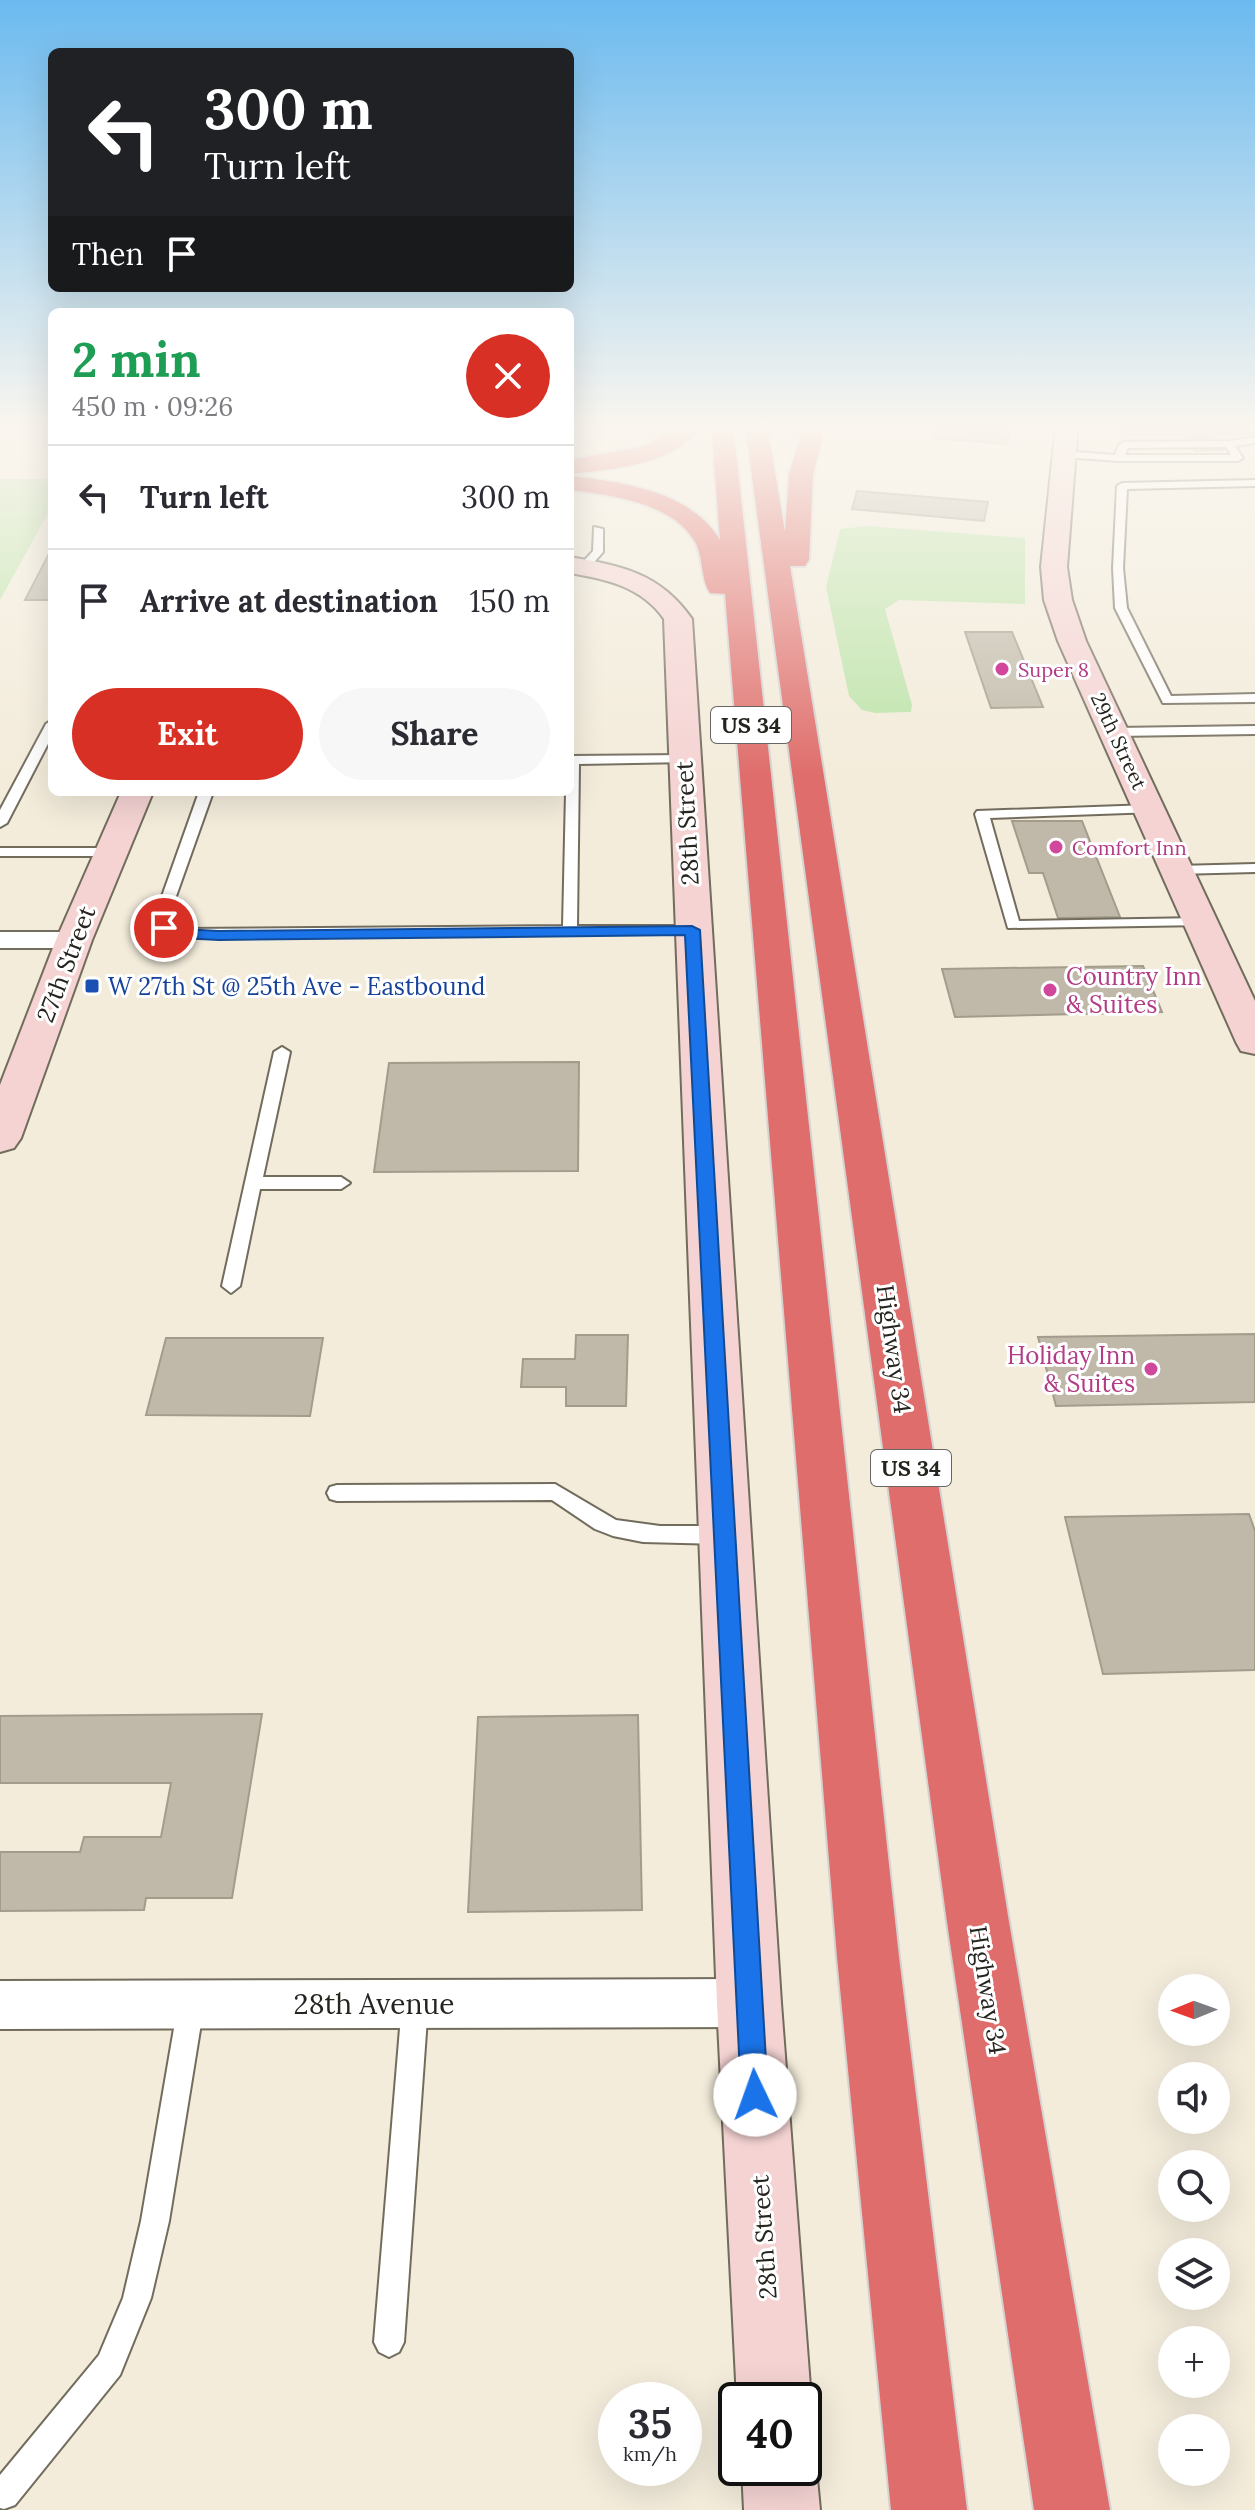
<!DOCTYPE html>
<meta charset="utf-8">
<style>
:root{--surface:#fff;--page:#f7f7f7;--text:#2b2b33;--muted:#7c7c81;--line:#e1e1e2;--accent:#d93025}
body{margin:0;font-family:Lora,serif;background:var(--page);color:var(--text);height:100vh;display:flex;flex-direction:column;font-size:30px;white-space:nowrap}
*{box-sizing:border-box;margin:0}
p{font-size:26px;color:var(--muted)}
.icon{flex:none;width:44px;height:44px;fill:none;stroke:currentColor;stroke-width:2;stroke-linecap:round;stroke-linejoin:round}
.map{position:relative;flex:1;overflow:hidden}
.panel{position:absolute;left:48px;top:308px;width:526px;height:488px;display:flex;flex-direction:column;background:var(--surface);border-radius:12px;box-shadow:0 8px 32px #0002}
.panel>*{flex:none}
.guide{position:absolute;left:48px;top:48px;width:526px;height:244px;border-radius:12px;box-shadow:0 8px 32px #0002;background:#202124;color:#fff;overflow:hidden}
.needle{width:52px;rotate:269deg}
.fabs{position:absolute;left:1158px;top:1974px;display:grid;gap:16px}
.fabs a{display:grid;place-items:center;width:72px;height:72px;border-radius:50%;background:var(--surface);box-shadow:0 8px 32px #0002;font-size:40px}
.speed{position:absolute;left:598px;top:2382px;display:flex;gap:16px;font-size:40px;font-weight:700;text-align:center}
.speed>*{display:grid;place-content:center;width:104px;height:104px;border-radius:50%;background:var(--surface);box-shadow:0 8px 32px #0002;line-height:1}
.speed small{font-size:20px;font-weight:400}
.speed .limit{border:4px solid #111;border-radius:12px;background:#fff;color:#111}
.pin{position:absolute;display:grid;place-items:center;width:68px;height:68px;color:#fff;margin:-34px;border:4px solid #fff;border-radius:50%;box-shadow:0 2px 8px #0007}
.me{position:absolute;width:88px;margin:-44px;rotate:357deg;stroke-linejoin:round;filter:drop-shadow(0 0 6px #0008)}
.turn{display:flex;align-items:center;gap:28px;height:168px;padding:0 24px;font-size:36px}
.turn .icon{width:104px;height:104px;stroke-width:2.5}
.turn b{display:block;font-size:56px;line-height:68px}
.then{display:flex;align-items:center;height:76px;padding:0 24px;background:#0003;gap:16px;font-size:30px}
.round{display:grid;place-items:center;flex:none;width:84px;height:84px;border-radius:42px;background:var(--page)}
.overview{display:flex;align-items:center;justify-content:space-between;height:136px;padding:0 24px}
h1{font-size:48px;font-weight:700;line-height:60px;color:#1e9e55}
.primary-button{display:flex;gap:16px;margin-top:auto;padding:16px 24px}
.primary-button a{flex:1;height:92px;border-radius:48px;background:var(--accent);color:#fff;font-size:32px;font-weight:700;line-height:92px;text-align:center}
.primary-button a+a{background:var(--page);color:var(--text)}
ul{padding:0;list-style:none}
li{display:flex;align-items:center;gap:24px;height:104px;padding:0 24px;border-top:2px solid var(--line)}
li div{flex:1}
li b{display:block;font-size:30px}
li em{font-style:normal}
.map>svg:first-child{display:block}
</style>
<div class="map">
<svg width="1255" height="2510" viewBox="0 0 1255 2510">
<rect width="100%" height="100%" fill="#f3ecdb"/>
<g fill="#bce4a9">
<polygon points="0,479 52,479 52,506 0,600"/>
<polygon points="867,526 1025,538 1025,604 899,600 885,609 912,705 911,712 875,713 862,710 849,696 826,587 840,529"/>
</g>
<g fill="#c0b9a9" stroke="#a39c8c" stroke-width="2">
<polygon points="936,424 1010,424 1007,444 933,438"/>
<polygon points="1118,424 1255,424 1255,434 1125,435"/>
<polygon points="1186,437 1213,437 1223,450 1195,451"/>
<polygon points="857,491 988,502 984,521 852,509"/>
<polygon points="52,548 52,600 25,600"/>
<polygon points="965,632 1012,632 1043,707 991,708"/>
<polygon points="1012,821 1082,821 1120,917 1058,918 1043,873 1029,873"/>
<polygon points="1143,966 1162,1012 955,1017 942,969"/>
<polygon points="579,1062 578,1171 374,1172 389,1063"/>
<polygon points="1255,1334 1255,1402 1056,1406 1038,1337"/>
<polygon points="576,1335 628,1335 626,1406 566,1406 566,1387 521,1387 523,1359 575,1359"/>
<polygon points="166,1338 323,1338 310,1416 146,1415"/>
<polygon points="1249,1514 1255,1531 1255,1670 1103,1674 1065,1517"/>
<polygon points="262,1714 232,1898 146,1898 144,1910 0,1911 0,1852 80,1852 84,1837 161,1837 171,1783 0,1783 0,1716"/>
<polygon points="638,1715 642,1910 468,1912 478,1717"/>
</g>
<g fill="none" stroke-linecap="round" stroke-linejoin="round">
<g stroke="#726c5d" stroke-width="4">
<g id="lane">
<path d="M1255 437V443L1235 446 1243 458 1238 461H1119L1064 457 1059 454 1064 451 1115 455 1119 445 1124 442 1229 441ZM1226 447 1231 455H1125L1128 448Z"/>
<polygon points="1255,480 1255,486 1127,489 1123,568 1127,608 1171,696 1255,694 1255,702 1163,703 1115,608 1113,568 1117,486 1122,483"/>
<polygon points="594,527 603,529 603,552 588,569 580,569 580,565 593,551"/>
<polygon points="52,720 52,736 7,823 0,827 0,810 46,724"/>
<polygon points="1255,726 1255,734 1115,736 1109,732 1115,728"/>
<polygon points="684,755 689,756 689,762 579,764 577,926 692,926 697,927 697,933 180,937 157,928 155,916 199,792 213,792 169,916 171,925 181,929 563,926 566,792 570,792 570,756"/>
<polygon points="1150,805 1155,806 1155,812 990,818 1019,921 1201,918 1206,919 1206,925 1008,928 975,814 977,811"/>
<polygon points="0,848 111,848 118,852 111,856 0,856"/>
<polygon points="1255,864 1255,872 1177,874 1170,870 1177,866"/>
<polygon points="282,1047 290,1052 263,1177 341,1177 350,1183 341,1189 260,1189 240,1286 231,1293 222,1286 274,1052"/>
<polygon points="555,1484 616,1520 660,1526 721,1526 728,1529 731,1535 728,1541 721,1544 643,1542 613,1536 595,1529 552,1500 337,1501 330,1499 327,1493 330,1487 337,1485"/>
<polygon points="415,1991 424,1995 428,2004 404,2342 399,2352 389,2357 379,2352 374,2342 402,2004 406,1995"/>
<polygon points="191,1992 200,1996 204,2005 169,2221 151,2298 120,2375 15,2505 4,2509 0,2508 0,2475 99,2355 123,2298 141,2221 178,2005 182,1996"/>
</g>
</g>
<g stroke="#726c5d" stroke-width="4">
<g id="street">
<polygon points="0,932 74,932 84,934 88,940 84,946 74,948 0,948"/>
<polygon points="749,1979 766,1986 773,2003 766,2020 749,2027 0,2029 0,1981"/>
</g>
</g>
<g stroke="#726c5d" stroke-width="4">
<g id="secondary">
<polygon points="1056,424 1078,424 1067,567 1072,600 1086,641 1255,1001 1255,1054 1241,1051 1236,1042 1058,641 1044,600 1041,567"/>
<path d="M570 557C622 566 660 573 692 619L781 2003 811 2400 804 2416V2400H737L717 2003 664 619C642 587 606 579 570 573Z"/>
<polygon points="121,792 153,792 92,940 21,1138 14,1148 0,1152 0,1085 56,940"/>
<polygon points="804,2441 816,2468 820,2510 744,2510 742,2468 804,2468"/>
</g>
</g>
<g stroke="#d4d3d2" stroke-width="4">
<g id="highway">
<path d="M680 424H704C675 465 616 469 570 474V460L644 446Z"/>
<path d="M711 424H733L899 1957 967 2510H891L837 1957 725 594 710 593C700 578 704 556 694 540 670 502 610 495 570 490V476C623 482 690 491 720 540Z"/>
<polygon points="745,424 767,424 785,532 789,474 804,424 826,424 813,474 809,560 805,566 790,566 1009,1922 1110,2510 1034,2510 947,1922"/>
</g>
</g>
<use href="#lane" fill="#fff" fill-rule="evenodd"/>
<use href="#street" fill="#fff" fill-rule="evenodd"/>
<use href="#secondary" fill="#f5d3d3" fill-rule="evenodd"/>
<use href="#highway" fill="#df6d6b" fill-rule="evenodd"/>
</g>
<linearGradient id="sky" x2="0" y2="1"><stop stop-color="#6bbaef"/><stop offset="0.55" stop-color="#faf6ef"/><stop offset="1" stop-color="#faf6ef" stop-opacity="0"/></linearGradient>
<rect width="1255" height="776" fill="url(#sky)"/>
<polygon fill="#1a73e8" stroke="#114b97" stroke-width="2" points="164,924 182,929 219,931 692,926 700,930 768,2095 764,2104 755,2108 745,2104 741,2095 685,935 219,940 180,938 159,931 159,925"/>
<g fill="#d1479c" stroke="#fff" stroke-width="3">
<circle cx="1002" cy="669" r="8"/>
<circle cx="1056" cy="847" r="8"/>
<circle cx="1050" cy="990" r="8"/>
<circle cx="1151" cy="1369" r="8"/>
</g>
<rect fill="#1a4fb4" stroke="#fff" stroke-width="3" x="84" y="978" width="16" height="16" rx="4"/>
<g text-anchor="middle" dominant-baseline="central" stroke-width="6" stroke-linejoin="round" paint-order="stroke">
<g font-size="20" fill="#b23c85" stroke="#fff" text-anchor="start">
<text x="1018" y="669">Super 8</text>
<text x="1072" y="847">Comfort Inn</text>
</g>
<g font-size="20" fill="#26241e" stroke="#fff">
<text transform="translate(1119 741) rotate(65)">29th Street</text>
</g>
<g fill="#fff" stroke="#676662" stroke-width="2">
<rect x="711" y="707" width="80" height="36" rx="6"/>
<rect x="871" y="1450" width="80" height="36" rx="6"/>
</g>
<g font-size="22" font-weight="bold" fill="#26241e">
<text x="751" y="725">US 34</text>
<text x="911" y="1468">US 34</text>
</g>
<g font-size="24" fill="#26241e" stroke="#fff">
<text transform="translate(687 823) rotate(-93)">28th Street</text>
<text transform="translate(66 964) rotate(-69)">27th Street</text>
<text transform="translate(894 1349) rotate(82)">Highway 34</text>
<text transform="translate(988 1990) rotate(81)">Highway 34</text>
<text transform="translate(764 2237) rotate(-94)">28th Street</text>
</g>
<g font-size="24" fill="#b23c85" stroke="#fff" text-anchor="start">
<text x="1066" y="976">Country Inn<tspan x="1066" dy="28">&amp; Suites</tspan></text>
<text x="1135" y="1355" text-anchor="end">Holiday Inn<tspan x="1135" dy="28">&amp; Suites</tspan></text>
</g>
<g font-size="24" fill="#164399" stroke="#fff" text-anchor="start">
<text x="108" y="986">W 27th St @ 25th Ave - Eastbound</text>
</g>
<g font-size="28" fill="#26241e" stroke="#fff">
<text x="374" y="2004">28th Avenue</text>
</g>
</g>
</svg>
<div class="fabs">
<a><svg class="needle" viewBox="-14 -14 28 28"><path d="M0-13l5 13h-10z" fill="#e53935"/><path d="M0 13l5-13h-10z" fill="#7c7c81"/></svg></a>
<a><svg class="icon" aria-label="sound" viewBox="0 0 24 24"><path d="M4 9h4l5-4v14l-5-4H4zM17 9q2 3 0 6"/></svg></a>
<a><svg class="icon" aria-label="search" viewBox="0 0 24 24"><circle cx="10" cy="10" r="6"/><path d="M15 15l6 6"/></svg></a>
<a><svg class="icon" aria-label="layers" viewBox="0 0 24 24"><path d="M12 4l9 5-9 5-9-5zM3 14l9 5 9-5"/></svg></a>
<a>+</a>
<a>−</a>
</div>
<div class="speed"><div>35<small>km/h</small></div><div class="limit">40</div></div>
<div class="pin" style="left:164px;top:928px;background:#d93025"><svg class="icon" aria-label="arrive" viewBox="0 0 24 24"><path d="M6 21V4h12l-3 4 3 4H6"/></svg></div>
<svg class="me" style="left:755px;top:2095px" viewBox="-20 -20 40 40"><circle r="19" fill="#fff"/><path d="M0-13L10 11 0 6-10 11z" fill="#1a73e8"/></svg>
<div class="guide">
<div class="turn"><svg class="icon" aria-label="left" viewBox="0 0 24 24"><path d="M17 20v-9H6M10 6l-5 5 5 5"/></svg><div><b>300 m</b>Turn left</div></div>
<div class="then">Then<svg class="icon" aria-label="arrive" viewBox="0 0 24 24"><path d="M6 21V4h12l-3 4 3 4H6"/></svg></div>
</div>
<section class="panel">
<div class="overview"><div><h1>2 min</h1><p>450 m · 09:26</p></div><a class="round" style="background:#d93025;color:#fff"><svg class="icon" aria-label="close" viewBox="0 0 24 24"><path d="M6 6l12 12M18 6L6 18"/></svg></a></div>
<ul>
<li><svg class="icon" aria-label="left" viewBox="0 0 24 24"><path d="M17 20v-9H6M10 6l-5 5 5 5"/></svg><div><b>Turn left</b></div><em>300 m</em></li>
<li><svg class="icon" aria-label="arrive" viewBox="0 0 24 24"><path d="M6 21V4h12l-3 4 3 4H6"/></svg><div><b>Arrive at destination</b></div><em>150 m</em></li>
</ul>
<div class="primary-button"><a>Exit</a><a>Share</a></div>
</section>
</div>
